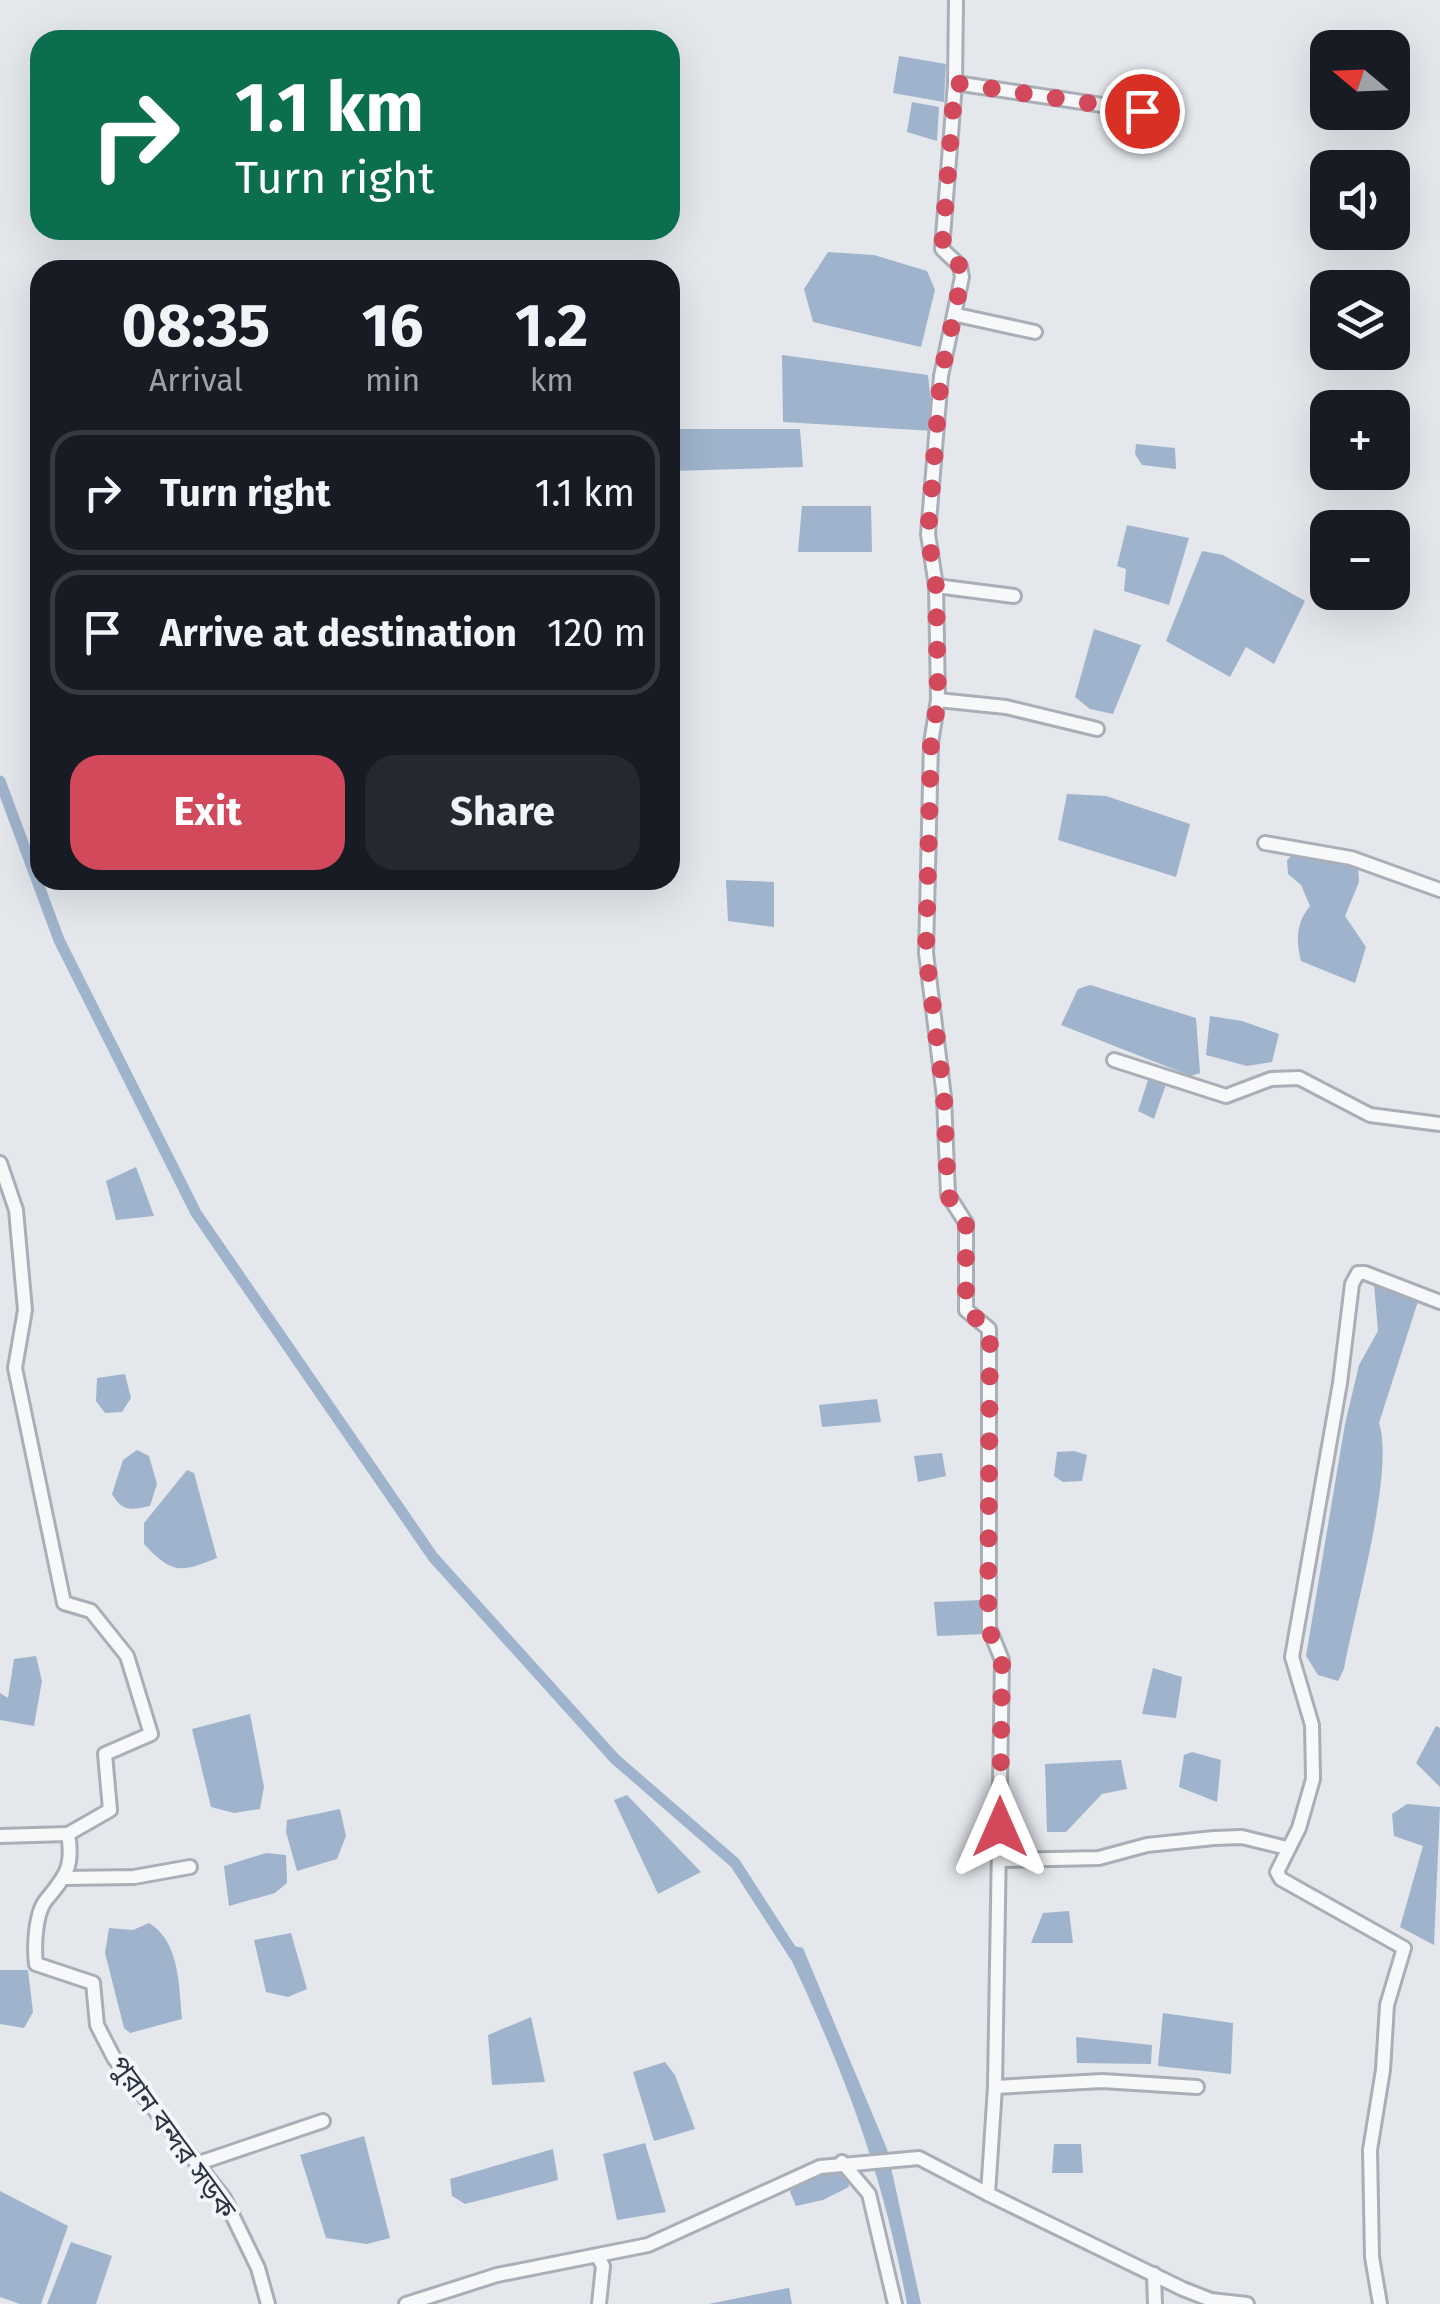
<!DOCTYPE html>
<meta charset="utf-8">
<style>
:root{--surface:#171b24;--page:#242831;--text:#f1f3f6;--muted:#9ea1a6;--line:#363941;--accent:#d1495b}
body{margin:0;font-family:"Fira Sans","Noto Sans Bengali",sans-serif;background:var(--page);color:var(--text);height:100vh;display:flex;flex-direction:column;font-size:38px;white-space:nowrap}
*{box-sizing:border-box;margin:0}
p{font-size:32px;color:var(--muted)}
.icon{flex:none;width:55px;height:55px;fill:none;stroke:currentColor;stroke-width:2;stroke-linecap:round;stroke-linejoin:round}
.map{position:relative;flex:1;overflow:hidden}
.details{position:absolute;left:30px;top:260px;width:650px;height:630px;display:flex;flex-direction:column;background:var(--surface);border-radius:30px;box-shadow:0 10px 40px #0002}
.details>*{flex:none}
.top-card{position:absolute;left:30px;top:30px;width:650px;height:210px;border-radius:30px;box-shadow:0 10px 40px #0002;background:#0b6e4f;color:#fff;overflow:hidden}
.needle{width:65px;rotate:289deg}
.controls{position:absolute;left:1310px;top:30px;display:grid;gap:20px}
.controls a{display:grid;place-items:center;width:100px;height:100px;border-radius:20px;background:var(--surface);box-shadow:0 10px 40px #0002;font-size:50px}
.pin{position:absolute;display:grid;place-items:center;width:85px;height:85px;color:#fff;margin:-42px;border:5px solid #fff;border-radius:50%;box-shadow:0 2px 10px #0007}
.me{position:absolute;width:110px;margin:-55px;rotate:0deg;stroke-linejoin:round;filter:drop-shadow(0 0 8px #0008)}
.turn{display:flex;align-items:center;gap:35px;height:210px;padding:0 40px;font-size:45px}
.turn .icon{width:130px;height:130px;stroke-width:2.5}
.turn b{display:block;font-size:70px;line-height:85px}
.eta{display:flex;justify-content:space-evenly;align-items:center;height:170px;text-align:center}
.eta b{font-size:60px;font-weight:700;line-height:70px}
.button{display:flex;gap:20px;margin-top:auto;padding:20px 40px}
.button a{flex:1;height:115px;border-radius:30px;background:var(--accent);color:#fff;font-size:40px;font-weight:700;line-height:115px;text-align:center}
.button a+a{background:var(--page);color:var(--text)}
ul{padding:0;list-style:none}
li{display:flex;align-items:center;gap:30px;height:125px;margin:0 20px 15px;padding:0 20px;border:5px solid var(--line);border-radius:30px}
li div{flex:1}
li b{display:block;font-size:38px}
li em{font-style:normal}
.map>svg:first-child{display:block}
</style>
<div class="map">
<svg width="1440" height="2304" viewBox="0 0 1440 2304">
<rect width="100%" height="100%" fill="#e4e7ec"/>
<g fill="#9fb4cc">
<polygon points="899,56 946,64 944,102 893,93"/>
<polygon points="912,102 939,107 937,141 907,132"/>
<polygon points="828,252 874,255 927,271 935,290 921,347 813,322 804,289"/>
<polygon points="782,355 928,375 934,431 783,422"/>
<polygon points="673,429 800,429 803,467 673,471"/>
<polygon points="1136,444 1175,448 1176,469 1142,465 1135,454"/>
<polygon points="802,506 871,506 872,552 798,552"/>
<polygon points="1127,525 1189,538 1169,605 1124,591 1126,569 1117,566"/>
<polygon points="1202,551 1223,555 1305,601 1274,664 1246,647 1230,677 1166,641"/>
<polygon points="1094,629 1141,645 1113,714 1090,709 1075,697"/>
<polygon points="1067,794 1106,796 1190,824 1176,877 1058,840"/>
<path d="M1298 850 1358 864 1359 882 1345 916 1366 947 1355 983 1301 961C1296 940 1296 923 1310 906L1301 885 1288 874 1287 860Z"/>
<polygon points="726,880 774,882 774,927 728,921"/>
<polygon points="1090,985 1196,1018 1200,1073 1191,1076 1061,1025 1078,989"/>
<polygon points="1210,1016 1242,1021 1279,1034 1272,1062 1247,1066 1206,1055"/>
<polygon points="1148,1080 1166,1084 1154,1119 1138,1111"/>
<polygon points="136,1167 154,1216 116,1220 106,1181"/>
<path d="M1374 1284 1419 1298 1379 1423C1395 1471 1354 1613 1344 1669L1338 1681 1318 1675 1306 1656 1345 1424 1359 1365 1378 1331Z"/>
<polygon points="125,1374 131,1398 122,1412 105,1413 96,1401 97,1378"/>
<polygon points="877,1399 881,1422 822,1427 819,1405"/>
<path d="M137 1450 149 1456 157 1484 150 1506C131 1510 122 1512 112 1494L123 1460Z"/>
<polygon points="1074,1451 1087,1455 1082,1481 1063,1482 1054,1476 1057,1452"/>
<polygon points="942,1453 946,1476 918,1482 914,1456"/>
<path d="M187 1470 194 1473 217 1558C180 1573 172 1574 144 1544V1523Z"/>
<polygon points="982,1600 984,1634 937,1636 934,1602"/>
<polygon points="36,1656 42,1681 34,1726 0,1720 0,1693 8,1698 14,1659"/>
<polygon points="1153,1668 1182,1677 1176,1718 1142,1714"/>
<polygon points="250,1714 264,1787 260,1809 234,1813 211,1807 192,1729"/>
<polygon points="1436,1726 1440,1728 1440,1787 1416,1763"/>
<polygon points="1192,1752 1221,1760 1217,1802 1179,1787 1184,1755"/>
<polygon points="1121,1760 1127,1789 1102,1794 1066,1832 1047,1832 1045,1764"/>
<polygon points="627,1795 701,1872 658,1894 614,1800"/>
<polygon points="1407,1804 1440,1807 1434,1945 1400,1927 1423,1846 1394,1836 1392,1814"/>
<polygon points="340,1809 346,1836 337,1859 297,1871 286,1832 287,1820"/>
<polygon points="266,1853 286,1855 287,1883 275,1893 229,1906 224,1866"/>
<polygon points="1069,1911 1073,1943 1031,1943 1043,1913"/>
<path d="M149 1923C180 1941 179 1988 182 2019L130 2033 124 2028 105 1953 109 1928 133 1930Z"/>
<polygon points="291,1933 307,1989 288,1997 266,1992 254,1940"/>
<path d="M790 1945 803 1948 887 2149 921 2304H907C883 2174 846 2076 790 1957Z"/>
<polygon points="0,1970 28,1970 33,2012 24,2028 0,2024"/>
<polygon points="1163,2013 1233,2023 1231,2074 1158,2066"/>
<polygon points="531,2017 545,2082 492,2085 488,2035"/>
<polygon points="1076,2037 1152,2045 1151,2064 1077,2063"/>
<polygon points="665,2062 675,2075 695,2129 654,2141 633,2072"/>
<polygon points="364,2136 390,2238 367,2244 326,2238 300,2155"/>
<polygon points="645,2143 666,2212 617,2220 603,2154"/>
<polygon points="1054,2144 1081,2144 1083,2173 1052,2173"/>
<polygon points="553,2149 558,2180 465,2204 452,2196 450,2179"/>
<polygon points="828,2166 847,2170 849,2187 823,2200 796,2206 790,2192 793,2186"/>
<polygon points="0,2191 68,2226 41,2304 20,2304 0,2297"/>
<polygon points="71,2242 112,2256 96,2304 47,2304"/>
<polygon points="789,2288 792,2304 709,2304 788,2288"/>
</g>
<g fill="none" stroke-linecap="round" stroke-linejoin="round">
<polyline stroke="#9fb4cc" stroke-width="11" points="0,781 59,940 196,1213 433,1557 615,1759 735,1863 795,1956"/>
<g stroke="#a9aeb7" stroke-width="18">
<g id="minor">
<polyline points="956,0 955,83 942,249 960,266 962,277 941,376 928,534 936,586 938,700 931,743 926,953 944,1097 948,1195 966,1223 966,1310 989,1329 989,1628 1002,1660 995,2087 988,2194 1183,2289 1211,2300 1247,2304"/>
<polyline points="955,83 1142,111"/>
<polyline points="957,315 1035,332"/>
<polyline points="936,586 1014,596"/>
<polyline points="938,700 1006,707 1097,729"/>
<polyline points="1265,843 1351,858 1440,890"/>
<polyline points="1114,1060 1226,1096 1271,1079 1299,1078 1370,1115 1440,1124"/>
<path d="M0 1163 16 1210 25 1310 15 1368 64 1603 91 1611 127 1656 151 1734 105 1754 110 1810 68 1834C74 1867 65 1877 46 1900 35 1913 34 1948 36 1964L93 1983 97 2025 114 2058 224 2198 258 2268 268 2304"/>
<polyline points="0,1836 68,1834"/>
<polyline points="1000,1860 1099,1858 1147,1845 1214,1838 1242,1837 1287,1848"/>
<polyline points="65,1878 134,1877 190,1867"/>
<polyline points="995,2087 1102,2081 1197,2087"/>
<polyline points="842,2162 869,2194 895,2304"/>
<polyline points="199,2163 323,2121"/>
<polyline points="598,2257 603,2266 599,2304"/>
<polyline points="1154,2274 1155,2304"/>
<polyline points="406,2304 497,2275 648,2245 820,2167 919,2158 988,2194"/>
<polyline points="1380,2304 1372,2257 1370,2150 1383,2070 1387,2005 1404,1948 1281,1879 1277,1872 1299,1828 1313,1779 1312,1725 1292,1657 1340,1383 1352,1284 1358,1273 1365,1273 1440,1302"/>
</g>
</g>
<use href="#minor" stroke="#f7f8fa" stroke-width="12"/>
</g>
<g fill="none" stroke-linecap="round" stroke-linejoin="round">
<polyline stroke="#d1495b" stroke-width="18" stroke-dasharray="0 32.4" points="1000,1827 1002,1660 988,1628 990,1330 966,1310 966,1223 948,1196 944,1096 926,953 931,743 938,700 936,586 928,534 941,376 962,277 960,266 942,249 955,83 1142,111"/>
</g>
<g text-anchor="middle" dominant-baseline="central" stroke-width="8" stroke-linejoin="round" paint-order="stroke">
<g font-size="28" fill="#2b3445" stroke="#f4f6f9">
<text transform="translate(173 2137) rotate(54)">পুরান বন্দর সড়ক</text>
</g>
</g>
</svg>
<div class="controls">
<a><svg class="needle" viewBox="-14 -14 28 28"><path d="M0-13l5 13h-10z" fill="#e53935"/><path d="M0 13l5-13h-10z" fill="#9ea1a6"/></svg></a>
<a><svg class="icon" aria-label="sound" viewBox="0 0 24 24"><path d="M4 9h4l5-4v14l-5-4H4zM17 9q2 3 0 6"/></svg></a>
<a><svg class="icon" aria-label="layers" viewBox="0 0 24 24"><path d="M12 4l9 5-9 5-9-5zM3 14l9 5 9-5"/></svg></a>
<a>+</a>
<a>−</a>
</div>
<div class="pin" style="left:1142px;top:111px;background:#d93025"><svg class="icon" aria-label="arrive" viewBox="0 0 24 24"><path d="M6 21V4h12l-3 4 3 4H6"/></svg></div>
<svg class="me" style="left:1000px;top:1827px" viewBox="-20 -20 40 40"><path d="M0-17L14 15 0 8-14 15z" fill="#d1495b" stroke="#fff" stroke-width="4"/></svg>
<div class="top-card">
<div class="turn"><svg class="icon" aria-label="right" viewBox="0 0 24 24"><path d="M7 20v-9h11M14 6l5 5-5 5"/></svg><div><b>1.1 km</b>Turn right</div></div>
</div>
<section class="details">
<div class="eta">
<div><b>08:35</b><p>Arrival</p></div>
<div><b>16</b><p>min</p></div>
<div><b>1.2</b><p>km</p></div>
</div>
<ul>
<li><svg class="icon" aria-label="right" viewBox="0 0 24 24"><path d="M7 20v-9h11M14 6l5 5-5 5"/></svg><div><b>Turn right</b></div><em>1.1 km</em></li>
<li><svg class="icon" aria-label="arrive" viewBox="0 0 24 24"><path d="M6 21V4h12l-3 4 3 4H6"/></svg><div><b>Arrive at destination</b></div><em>120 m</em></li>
</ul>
<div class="button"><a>Exit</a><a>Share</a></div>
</section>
</div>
